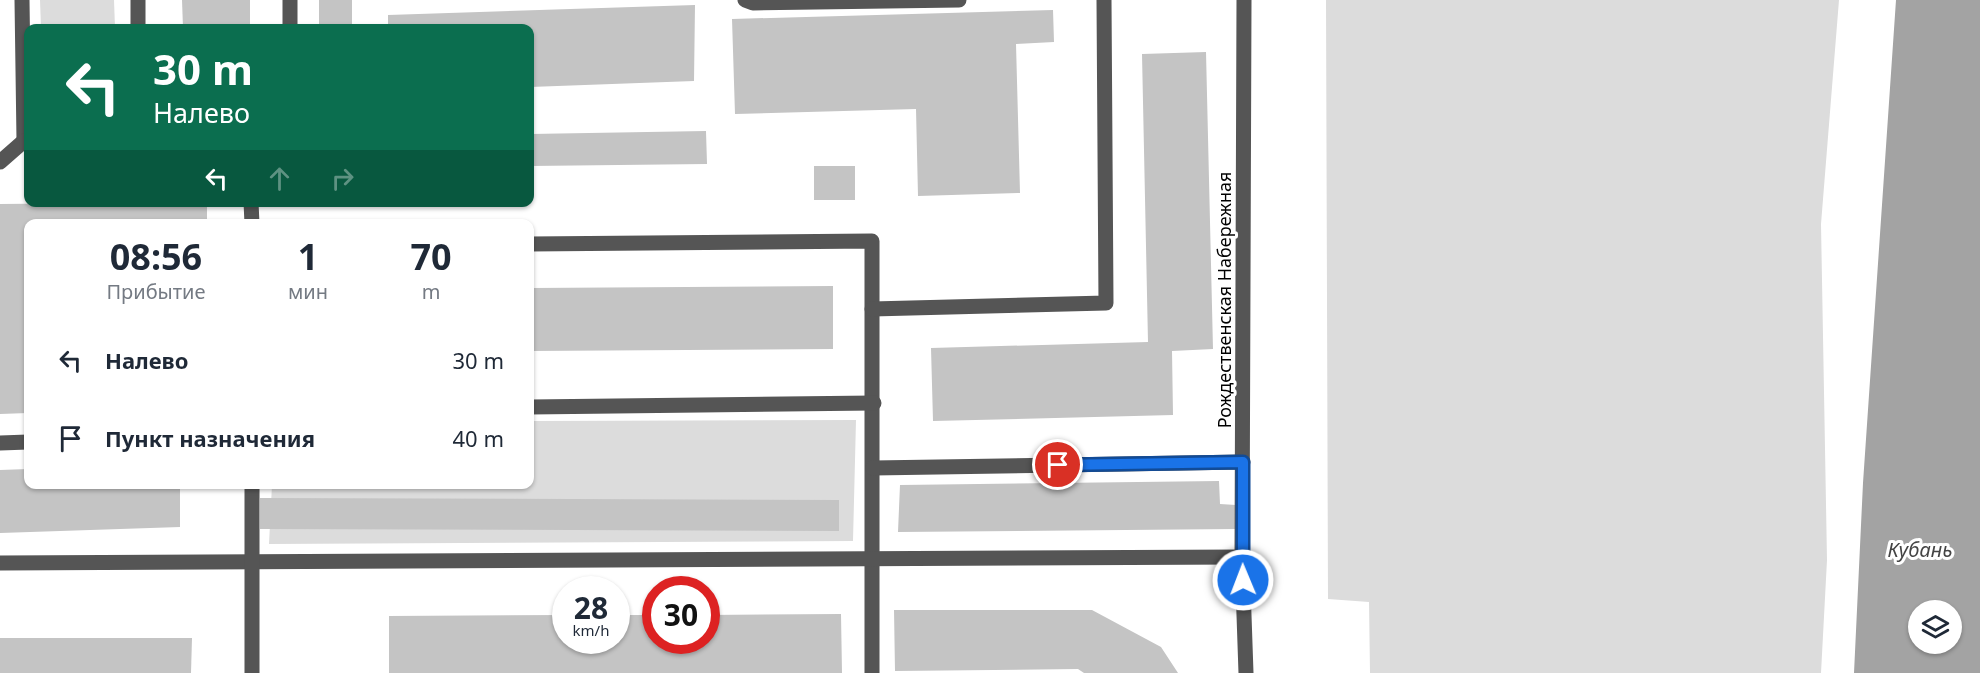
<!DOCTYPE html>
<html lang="ru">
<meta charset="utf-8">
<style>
:root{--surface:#fff;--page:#f2f2f3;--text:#1f2937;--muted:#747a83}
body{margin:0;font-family:"Noto Sans",sans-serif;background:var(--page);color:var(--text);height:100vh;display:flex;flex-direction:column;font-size:22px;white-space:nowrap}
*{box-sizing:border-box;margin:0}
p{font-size:20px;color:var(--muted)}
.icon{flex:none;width:33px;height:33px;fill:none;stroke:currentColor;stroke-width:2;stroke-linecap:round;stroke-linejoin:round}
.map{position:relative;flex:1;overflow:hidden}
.side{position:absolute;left:24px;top:219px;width:510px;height:270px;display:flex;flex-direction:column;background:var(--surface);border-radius:12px;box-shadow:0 2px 4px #0004}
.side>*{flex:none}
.hud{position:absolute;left:24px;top:24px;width:510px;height:183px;border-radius:12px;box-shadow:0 2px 4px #0004;background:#0b6e4f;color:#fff;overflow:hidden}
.fabs{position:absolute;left:1908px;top:600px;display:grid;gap:12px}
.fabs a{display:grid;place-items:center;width:54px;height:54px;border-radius:50%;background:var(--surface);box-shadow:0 2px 4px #0004;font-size:30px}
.speed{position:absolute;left:552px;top:576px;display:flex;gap:12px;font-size:30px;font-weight:700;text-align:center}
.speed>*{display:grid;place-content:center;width:78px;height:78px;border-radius:50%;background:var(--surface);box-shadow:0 2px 4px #0004;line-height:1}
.speed small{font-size:15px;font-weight:400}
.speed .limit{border:9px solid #d22;background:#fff;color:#111}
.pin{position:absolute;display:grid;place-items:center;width:51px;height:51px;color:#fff;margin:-26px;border:3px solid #fff;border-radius:50%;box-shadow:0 2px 6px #0007}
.me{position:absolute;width:66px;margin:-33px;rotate:359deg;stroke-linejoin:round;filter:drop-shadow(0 0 4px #0008)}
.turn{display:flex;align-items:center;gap:21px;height:126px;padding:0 30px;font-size:27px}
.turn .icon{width:78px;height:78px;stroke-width:2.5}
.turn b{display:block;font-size:42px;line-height:51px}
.lanes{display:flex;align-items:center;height:57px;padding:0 30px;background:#0003;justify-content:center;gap:30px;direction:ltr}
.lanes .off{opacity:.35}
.eta{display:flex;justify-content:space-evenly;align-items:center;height:102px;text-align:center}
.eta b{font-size:36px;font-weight:700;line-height:42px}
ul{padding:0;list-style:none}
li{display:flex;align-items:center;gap:18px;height:78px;padding:0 30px}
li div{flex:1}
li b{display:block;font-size:22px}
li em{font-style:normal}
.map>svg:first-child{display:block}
</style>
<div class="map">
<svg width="1980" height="673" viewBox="0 0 1980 673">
<rect width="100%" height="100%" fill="#fff"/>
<g fill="#dcdcdc">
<polygon points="40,0 114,0 115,28 41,28"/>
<polygon points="1326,0 1839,0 1821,224 1827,560 1821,673 1370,673 1369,602 1328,599"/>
<polygon points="856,420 853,541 269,544 272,485 530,484 530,421"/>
</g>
<path fill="#a3a3a3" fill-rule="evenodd" d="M1896 0H1980V673H1854L1863 483ZM1918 610H1952V644H1918Z"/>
<g fill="#c4c4c4">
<polygon points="182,0 250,0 250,28 183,28"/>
<rect x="319" y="0" width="33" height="28"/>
<polygon points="695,5 694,81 530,87 530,28 388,28 388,15"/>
<polygon points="1053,10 1054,42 1016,44 1020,193 918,196 916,109 735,114 732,19"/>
<polygon points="1206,52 1213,349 1172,351 1173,415 933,421 931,348 1148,342 1142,54"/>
<polygon points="706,131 707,164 530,166 530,134"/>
<rect x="814" y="166" width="41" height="34"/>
<polygon points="207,202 207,224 28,224 28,413 0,414 0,204"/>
<polygon points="833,286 833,349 530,351 530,288"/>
<polygon points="28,469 28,484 180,484 180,527 0,533 0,470"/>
<polygon points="1219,481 1220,504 1236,505 1235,529 898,532 900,485"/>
<polygon points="260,498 839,500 839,531 260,529"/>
<polygon points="894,610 1092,610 1161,647 1178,673 1084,673 1078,669 895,671"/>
<polygon points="841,614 842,673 389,673 389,616 566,615 566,640 616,640 616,615 656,615 656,640 706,640 706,615"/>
<polygon points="0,638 192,638 191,673 0,673"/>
</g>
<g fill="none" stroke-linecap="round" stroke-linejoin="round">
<g stroke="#555" stroke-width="15">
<polyline points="22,0 24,141"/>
<polyline points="138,0 138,28"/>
<polyline points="290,0 290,28"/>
<polyline points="745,0 753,3 959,0"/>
<polyline points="1244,0 1242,557 1246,673"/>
<polyline points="0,162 24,141 28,141"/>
<polyline points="251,202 252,224"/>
<polyline points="530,244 872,241 872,673"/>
<polyline points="872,309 1106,303 1104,0"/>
<polyline points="530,407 874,403"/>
<polyline points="0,443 28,442"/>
<polyline points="873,468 1243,462"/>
<polyline points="0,563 1242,557"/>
<polyline points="252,673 252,484"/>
</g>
</g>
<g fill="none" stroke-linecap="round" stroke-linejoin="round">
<g stroke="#114b97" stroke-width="15">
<polyline id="route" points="1058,465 1243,462 1243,580"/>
</g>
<use href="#route" stroke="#1a73e8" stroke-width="10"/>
</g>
<g text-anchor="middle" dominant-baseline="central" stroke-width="6" stroke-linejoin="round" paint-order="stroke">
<g font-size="18" fill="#000" stroke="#fff">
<text transform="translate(1224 300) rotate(-90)">Рождественская Набережная</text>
</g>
<g font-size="20" font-style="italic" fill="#444" stroke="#fff">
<text x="1920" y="549">Кубань</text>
</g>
</g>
</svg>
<div class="fabs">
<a><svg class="icon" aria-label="layers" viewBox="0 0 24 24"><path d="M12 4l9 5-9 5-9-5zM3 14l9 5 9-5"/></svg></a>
</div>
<div class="speed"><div>28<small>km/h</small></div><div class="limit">30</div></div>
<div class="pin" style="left:1058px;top:465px;background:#d93025"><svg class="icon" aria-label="arrive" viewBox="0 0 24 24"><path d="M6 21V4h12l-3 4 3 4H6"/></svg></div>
<svg class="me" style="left:1243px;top:580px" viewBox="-20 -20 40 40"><circle r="17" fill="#1a73e8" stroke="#fff" stroke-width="3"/><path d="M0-11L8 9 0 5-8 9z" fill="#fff"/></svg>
<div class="hud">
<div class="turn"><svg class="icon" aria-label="left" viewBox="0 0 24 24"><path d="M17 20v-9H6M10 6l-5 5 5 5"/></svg><div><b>30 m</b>Налево</div></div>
<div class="lanes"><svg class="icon" aria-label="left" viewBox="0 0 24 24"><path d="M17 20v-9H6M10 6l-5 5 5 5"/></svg><svg class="icon off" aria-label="ahead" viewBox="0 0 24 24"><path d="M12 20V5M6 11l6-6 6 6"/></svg><svg class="icon off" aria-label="right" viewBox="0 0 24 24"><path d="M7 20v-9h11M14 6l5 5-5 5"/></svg></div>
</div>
<section class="side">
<div class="eta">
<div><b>08:56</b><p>Прибытие</p></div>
<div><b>1</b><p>мин</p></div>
<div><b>70</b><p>m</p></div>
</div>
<ul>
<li><svg class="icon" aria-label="left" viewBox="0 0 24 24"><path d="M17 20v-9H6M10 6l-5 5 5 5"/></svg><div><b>Налево</b></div><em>30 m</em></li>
<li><svg class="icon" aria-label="arrive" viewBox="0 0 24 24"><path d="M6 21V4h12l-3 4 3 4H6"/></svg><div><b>Пункт назначения</b></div><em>40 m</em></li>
</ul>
</section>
</div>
